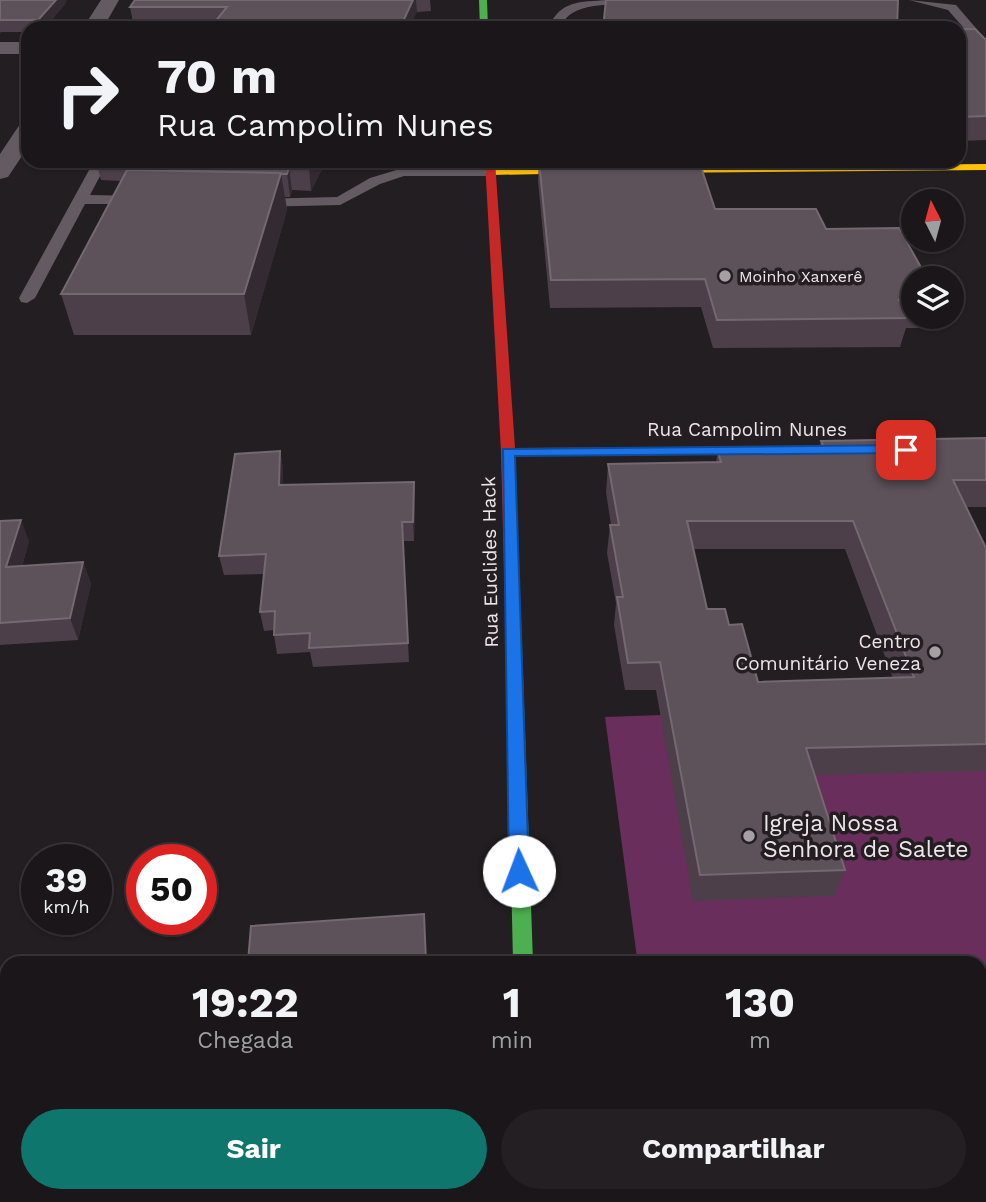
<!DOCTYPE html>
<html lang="pt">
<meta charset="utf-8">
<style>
:root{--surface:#1a1619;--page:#231f22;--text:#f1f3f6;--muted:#9f9fa2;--line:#383538;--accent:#0f766e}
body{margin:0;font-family:"Work Sans",sans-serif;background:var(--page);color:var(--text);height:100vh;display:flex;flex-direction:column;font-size:26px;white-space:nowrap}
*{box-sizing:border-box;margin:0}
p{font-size:23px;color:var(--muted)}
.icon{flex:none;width:38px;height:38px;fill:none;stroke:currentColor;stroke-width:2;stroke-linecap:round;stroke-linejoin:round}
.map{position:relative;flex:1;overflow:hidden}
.side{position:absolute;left:0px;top:956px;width:987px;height:247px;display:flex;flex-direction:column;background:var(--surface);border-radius:21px 21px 0 0;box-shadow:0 2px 5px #0004,0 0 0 2px var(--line)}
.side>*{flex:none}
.guide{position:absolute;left:21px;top:21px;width:945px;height:147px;border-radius:21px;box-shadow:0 2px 5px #0004,0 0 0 2px var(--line);background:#1a1619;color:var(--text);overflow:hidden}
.needle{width:46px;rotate:354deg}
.fabs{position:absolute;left:901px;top:189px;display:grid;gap:14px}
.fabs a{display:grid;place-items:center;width:63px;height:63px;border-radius:50%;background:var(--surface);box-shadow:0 2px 5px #0004,0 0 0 2px var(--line);font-size:35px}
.speed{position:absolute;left:21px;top:844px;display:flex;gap:14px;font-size:35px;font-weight:700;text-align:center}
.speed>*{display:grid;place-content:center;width:91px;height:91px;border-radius:50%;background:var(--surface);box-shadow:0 2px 5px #0004,0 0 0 2px var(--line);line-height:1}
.speed small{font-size:18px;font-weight:400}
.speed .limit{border:10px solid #d22;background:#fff;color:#111}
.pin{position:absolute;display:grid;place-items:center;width:60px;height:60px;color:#fff;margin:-30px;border-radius:14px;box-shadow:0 4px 10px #0006}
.me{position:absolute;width:77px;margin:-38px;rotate:358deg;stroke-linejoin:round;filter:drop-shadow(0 0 5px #0008)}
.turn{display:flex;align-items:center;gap:24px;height:147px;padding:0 21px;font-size:32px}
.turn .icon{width:91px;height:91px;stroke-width:2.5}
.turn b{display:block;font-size:49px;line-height:60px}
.eta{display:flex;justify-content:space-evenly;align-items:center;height:119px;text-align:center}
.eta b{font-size:42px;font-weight:700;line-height:49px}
.action{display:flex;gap:14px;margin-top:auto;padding:14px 21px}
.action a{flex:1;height:80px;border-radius:42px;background:var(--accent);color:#fff;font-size:28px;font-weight:700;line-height:80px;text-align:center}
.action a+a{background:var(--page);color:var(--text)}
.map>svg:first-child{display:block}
</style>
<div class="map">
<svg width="986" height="1202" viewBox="0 0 986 1202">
<rect width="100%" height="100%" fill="#231e21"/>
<polygon fill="#692e5c" points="661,715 694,901 797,775 986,769 986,994 980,994 980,962 642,962 637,958 605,717"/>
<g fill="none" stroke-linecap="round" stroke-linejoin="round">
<g fill="#645b62" fill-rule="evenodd">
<path d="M608 0 642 1 637 4C610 6 571 0 560 28H548C561 0 579 2 608 0Z"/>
<polygon points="909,0 956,5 981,34 975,40 959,44 959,38 969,34 948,10"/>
<polygon points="94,161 108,161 90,195 140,196 147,200 140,204 85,204 35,298 27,303 21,302 19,298"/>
<polygon points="403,168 490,168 497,172 490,176 404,176 380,184 340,205 255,207 248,203 255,199 337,197 370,178"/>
</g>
<g fill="#645b62" fill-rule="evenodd">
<polygon points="101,0 119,0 103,28 83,28"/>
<rect x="0" y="42" width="28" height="12"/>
<polygon points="28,122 28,147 8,177 0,179 0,154 20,124"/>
</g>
<g fill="#4caf50" fill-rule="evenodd">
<polygon points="479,0 487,0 488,28 480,28"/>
<polygon points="514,640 520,642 522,646 533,962 513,962 506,646 508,642"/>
<rect x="521" y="1195" width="24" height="7"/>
</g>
<g fill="#ffc107" fill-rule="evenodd">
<polygon points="986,164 986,170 650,173 645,170 650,167"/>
<polygon points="590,168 595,171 593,173 490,175 485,172 490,169"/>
<rect x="980" y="1119" width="6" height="24"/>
</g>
<polygon fill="#c62828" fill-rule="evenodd" points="485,161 495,161 515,448 870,446 877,450 870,454 515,456 522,646 520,650 508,650 506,646 501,452"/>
</g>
<g fill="#4c3f49" fill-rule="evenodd">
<polygon points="0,0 65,4 45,28 28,28 28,32 1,32 0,33"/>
<polygon points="135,0 430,0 431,11 211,27 134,27 130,7"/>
<polygon points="959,29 986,40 986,140 959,141"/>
<polygon points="96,161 326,161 311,191 292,190 290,197 285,197 287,210 251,335 74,335 61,294 121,181 101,180"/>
<polygon points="539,161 699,161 715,209 826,229 914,278 914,317 934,317 930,328 906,328 900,347 713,348 701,307 550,308 538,181"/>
<path d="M986 438V507H966L986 548V771L814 775 845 870 834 896 693 901 656 690H625L614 625 616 603 607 553 610 525H611L606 492 608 464 716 462 718 452 819 450 821 441ZM693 549H845L893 678 758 682 729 625 707 609Z"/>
<polygon points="280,451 283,469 282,485 414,482 415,500 414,541 403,541 409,662 313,667 310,652 277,654 274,635 274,630 264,631 260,612 264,574 224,575 219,556"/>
<polygon points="0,521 29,541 22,566 83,562 91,584 78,640 0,645"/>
</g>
<g fill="#342a32">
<polygon points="56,0 67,0 65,4 45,28 40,28 38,20"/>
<polygon points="413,0 416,0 417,12 410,28 400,28"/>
<polygon points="312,161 326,161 311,191 309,168"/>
<polygon points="289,167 292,190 290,197 287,174"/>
<polygon points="281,173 287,210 251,335 244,294"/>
<polygon points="280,451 283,469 282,504 279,485"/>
<polygon points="414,482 415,500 414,541 413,522"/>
<polygon points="21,520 29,541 15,589 6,567"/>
<polygon points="83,562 91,584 78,640 70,618"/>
</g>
<g fill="#5d515a" stroke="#746871" stroke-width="2" fill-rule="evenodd">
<polygon points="0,0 56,0 38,20 0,20"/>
<polygon points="135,0 413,0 400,28 210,28 227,7 130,7"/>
<polygon points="606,0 898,0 897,28 603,28"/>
<polygon points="959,29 975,29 986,40 986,116 959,117"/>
<polygon points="142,161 312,161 309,168 289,167 287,174 281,174 281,173 138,170"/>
<polygon points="539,161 699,161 715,209 816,209 826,229 899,228 927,278 914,278 914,300 899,300 909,318 717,320 705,279 551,280"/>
<polygon points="127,170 281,173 244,294 61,294"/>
<path d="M986 438V480H953L986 548V744L806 748 845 870 700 875 660 662 628 663 617 597H623L610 525H619L608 464 721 462 718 452 825 450 821 441ZM687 521H853L914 677 758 682 742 624 729 625 725 609H707Z"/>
<polygon points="280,451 279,485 414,482 413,522 402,522 408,643 309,648 310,633 274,635 275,611 260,612 266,554 219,556 235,454"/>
<polygon points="21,520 6,567 83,562 70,618 0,623 0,521"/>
<polygon points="424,914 426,962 248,962 251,926"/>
</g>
<polygon fill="#1a73e8" stroke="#114b97" stroke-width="2" points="906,445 913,450 911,453 515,456 529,871 526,877 519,880 512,877 509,871 503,449"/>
<g fill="#a6a0a4" stroke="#241d22" stroke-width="2.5">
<circle cx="725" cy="276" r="7"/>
<circle cx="935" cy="652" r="7"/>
<circle cx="749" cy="836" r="7"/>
</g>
<g text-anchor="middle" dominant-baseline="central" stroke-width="7" stroke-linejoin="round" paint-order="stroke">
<g font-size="16" fill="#ece6ea" stroke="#241d22" text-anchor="start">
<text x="739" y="276">Moinho Xanxerê</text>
</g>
<g font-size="19" fill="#ece6ea" stroke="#241d22">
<text x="747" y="429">Rua Campolim Nunes</text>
<text transform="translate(490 562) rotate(-91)">Rua Euclides Hack</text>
</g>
<g font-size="19" fill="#ece6ea" stroke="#241d22" text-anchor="end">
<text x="921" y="641">Centro<tspan x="921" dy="22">Comunitário Veneza</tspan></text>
</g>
<g font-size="23" fill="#ece6ea" stroke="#241d22" text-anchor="start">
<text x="763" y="823">Igreja Nossa<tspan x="763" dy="26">Senhora de Salete</tspan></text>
</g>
</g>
</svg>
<div class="fabs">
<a><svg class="needle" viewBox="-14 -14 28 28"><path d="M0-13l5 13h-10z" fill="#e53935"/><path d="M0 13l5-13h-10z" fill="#9f9fa2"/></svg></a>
<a><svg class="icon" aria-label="layers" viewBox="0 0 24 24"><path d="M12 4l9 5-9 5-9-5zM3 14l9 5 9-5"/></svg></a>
</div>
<div class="speed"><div>39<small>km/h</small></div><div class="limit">50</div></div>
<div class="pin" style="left:906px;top:450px;background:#d93025"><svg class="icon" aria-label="arrive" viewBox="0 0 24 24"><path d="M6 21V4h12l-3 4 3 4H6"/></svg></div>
<svg class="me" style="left:519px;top:871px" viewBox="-20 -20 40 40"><circle r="19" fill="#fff"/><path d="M0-13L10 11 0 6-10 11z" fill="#1a73e8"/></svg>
<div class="guide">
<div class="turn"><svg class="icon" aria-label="right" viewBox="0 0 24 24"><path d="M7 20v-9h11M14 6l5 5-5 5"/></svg><div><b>70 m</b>Rua Campolim Nunes</div></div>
</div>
<section class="side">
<div class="eta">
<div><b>19:22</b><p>Chegada</p></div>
<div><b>1</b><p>min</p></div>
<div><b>130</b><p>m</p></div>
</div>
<div class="action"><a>Sair</a><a>Compartilhar</a></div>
</section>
</div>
